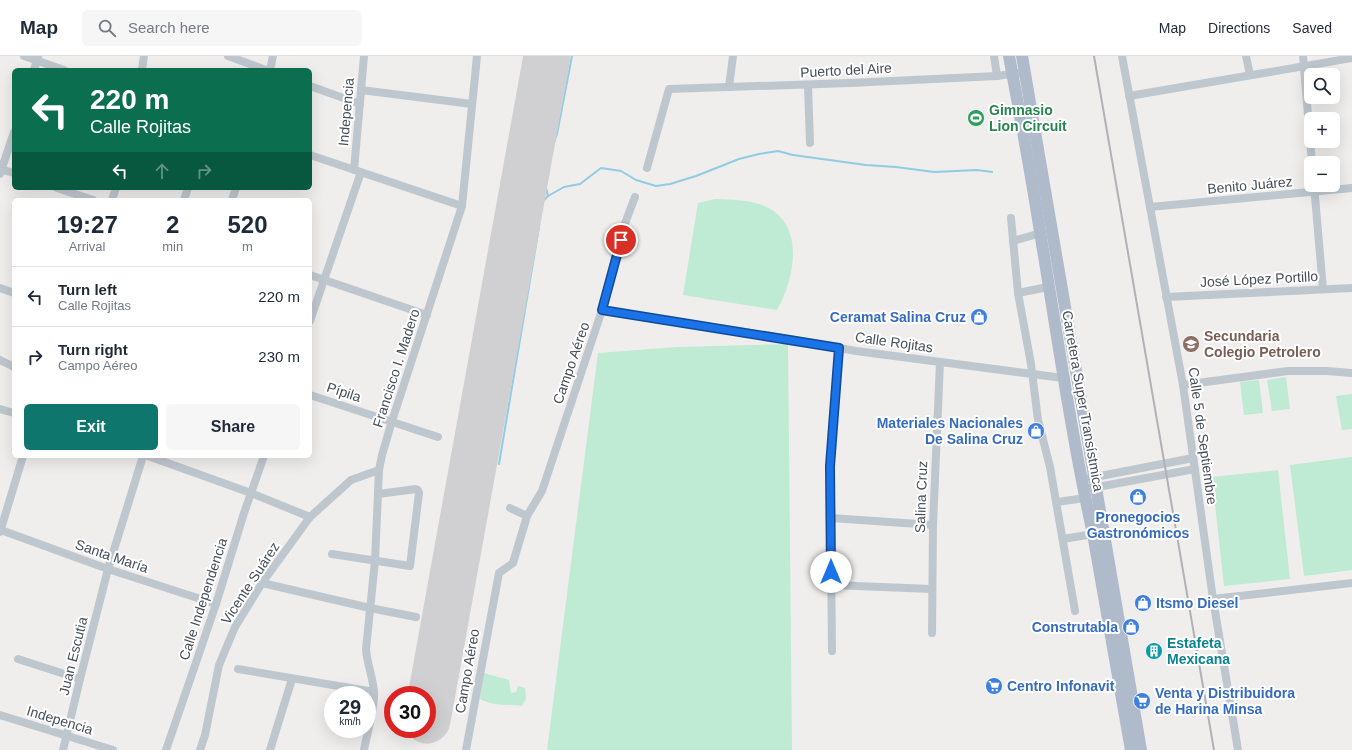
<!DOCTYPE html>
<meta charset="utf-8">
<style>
:root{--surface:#fff;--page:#f6f6f7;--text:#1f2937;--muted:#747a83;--line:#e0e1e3;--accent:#0f766e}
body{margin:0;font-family:Helvetica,sans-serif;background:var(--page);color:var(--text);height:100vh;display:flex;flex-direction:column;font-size:15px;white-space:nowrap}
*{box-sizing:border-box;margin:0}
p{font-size:13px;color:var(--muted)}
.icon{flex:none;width:22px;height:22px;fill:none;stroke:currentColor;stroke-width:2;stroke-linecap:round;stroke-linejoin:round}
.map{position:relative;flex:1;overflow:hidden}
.drawer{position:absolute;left:12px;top:142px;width:300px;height:260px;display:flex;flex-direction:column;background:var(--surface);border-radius:6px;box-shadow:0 4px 16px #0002}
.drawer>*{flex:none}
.top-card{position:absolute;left:12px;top:12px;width:300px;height:122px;border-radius:6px;box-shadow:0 4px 16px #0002;background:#0b6e4f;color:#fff;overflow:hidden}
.controls{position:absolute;left:1304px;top:12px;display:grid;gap:8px}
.controls a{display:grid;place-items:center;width:36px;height:36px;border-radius:6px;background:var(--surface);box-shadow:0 4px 16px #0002;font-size:20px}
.speed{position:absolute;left:324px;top:630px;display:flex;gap:8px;font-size:20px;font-weight:700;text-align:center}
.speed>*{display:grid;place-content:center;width:52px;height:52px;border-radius:50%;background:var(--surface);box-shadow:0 4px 16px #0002;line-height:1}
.speed small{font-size:10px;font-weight:400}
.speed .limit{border:6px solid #d22;background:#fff;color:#111}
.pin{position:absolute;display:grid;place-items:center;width:34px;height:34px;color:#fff;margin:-17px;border:2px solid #fff;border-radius:50%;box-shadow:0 1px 4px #0007}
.me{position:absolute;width:44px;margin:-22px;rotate:0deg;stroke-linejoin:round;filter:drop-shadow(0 0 3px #0008)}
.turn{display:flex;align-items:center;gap:14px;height:84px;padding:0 12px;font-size:18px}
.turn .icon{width:52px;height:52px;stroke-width:2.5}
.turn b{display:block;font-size:28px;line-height:34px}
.lanes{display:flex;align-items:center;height:38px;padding:0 12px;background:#0003;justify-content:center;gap:20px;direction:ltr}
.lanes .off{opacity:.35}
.eta{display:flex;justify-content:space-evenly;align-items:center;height:68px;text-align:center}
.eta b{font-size:24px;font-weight:800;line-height:28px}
.button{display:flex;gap:8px;margin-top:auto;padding:8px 12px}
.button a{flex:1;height:46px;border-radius:6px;background:var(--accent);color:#fff;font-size:16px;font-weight:800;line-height:46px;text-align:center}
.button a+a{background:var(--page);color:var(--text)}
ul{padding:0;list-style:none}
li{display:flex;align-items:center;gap:12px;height:60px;padding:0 12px;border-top:1px solid var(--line)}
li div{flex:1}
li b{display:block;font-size:15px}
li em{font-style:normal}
header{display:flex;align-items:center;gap:24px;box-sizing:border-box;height:56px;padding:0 20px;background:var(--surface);border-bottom:1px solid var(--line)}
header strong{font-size:19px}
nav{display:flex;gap:22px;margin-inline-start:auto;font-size:14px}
.search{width:280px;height:36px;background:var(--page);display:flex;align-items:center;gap:10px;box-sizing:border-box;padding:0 14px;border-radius:6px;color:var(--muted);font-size:15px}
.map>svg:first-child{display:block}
</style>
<header>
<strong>Map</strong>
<div class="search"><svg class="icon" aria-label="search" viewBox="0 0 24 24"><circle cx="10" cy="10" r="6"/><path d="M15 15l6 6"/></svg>Search here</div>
<nav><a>Map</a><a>Directions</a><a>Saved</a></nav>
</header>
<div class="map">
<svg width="1352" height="694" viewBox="0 0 1352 694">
<rect width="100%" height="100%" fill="#f0eded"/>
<g fill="#bfead3">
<path d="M715 143C733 144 755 143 772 154 805 175 793 226 777 254L683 239 698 147Z"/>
<polygon points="788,288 792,694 547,694 598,297 677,291"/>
<polygon points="1286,321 1290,353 1272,355 1267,324"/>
<polygon points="1259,324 1263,357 1244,359 1240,326"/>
<polygon points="1352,338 1352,373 1342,374 1336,340"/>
<polygon points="1352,401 1352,514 1304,520 1290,409"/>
<polygon points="1278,414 1290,523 1224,530 1212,421"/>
<path d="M484 617 509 624 511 637 516 636 518 630 525 632 526 643 522 650C507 648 495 651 480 643Z"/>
</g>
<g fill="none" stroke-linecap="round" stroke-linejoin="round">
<g stroke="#90cce3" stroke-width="2">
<polyline points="548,140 564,131 580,128 601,112 621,115 636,124 656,130 670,128 696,120 739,103 759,98 778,95 793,99 866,109 896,111 934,116 977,114 992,116"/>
<path d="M499 408 539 171C536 151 534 154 548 140L541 112 548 104 557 78 572 0"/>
</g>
<polyline stroke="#d0d0d2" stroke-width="47" points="427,664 547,0"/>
<g stroke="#bfc7ce" stroke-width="8">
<polyline points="24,0 64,14"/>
<polyline points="228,0 266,14"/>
<polyline points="994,0 997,20"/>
<polyline points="1122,0 1183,329 1213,543 1238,694"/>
<polyline points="1246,0 1250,19"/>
<polyline points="1303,0 1312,107"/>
<polyline points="34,14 38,1"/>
<polyline points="142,14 144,0"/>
<polyline points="270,14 273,0"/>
<polyline points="808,29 810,87"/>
<polyline points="310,30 360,48"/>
<polyline points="729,31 733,0"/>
<polyline points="361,34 472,48"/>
<polyline points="1129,40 1352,2"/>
<polyline points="310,99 462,150"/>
<polyline points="647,112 669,33 850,27 997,20 1025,16"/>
<polyline points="0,113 14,117"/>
<polyline points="354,114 364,0"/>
<polyline points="0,118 14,76"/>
<polyline points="1314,129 1323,233"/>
<polyline points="57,132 93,144"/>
<polyline points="112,144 116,132"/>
<polyline points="184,144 188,132"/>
<polyline points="232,144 236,132"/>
<polyline points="1150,151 1352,132"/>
<polyline points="1011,162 1018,237 1031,308 1038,364 1050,411 1075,555"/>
<polyline points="1013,185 1041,177"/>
<polyline points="310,219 427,259"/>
<polyline points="0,232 14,237"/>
<polyline points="1018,237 1048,231"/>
<polyline points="1166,241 1352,232"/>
<polyline points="602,254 790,283 856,295 1063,322"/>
<polyline points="310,265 361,116"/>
<polyline points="0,304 14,311"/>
<polyline points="1183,329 1288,315 1327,315 1352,317"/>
<polyline points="310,339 438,381"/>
<polyline points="0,353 14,357"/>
<polyline points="148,400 251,437 310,461"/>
<polyline points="1090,422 1193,402"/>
<polyline points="1092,432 1195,413"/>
<polyline points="1057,446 1085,442"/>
<polyline points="510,452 527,460 542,435 602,254 624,170 635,141"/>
<polyline points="831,462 933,469"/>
<polyline points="1,474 108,513 216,548"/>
<polyline points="0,476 23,400"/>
<polyline points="1063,483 1093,478"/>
<polyline points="332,498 410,510 419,437 418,434 416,433 378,438"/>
<polyline points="262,527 370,552 416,561"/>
<polyline points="831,529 932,533"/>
<polyline points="1213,543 1352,527"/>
<polyline points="932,577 933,469 940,306"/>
<polyline points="832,595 830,410 839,292"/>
<polyline points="18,603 80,623"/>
<polyline points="238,613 374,636"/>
<polyline points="0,659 113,694"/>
<polyline points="63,694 80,623 108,513 143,400"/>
<polyline points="166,694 216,548 244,457 264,400"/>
<polyline points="200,694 205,679 219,609 235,571 262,527 310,461 351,424 379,414"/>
<polyline points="270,694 292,623"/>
<path d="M364 694C367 677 375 652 374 636 373 621 367 608 366 593L375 505 379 414 382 399 392 365 462 150 477 0"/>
<polyline points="466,694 499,517 513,507 527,460"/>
</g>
<g stroke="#afbbca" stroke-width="12">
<path d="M1009 0C1020 59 1031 117 1040 176 1057 277 1071 378 1093 478L1131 694"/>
<polyline points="1022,0 1141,694"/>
</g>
<polyline stroke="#b0b2b7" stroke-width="2" points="1094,0 1214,694"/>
</g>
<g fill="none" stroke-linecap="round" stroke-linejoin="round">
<g stroke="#114b97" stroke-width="10">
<polyline id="route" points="621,184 602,254 839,292 830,410 831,516"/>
</g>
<use href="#route" stroke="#1a73e8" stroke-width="7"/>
</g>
<defs>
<g id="stadium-disc" transform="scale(0.9)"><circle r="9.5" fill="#2e9e5b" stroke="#fff"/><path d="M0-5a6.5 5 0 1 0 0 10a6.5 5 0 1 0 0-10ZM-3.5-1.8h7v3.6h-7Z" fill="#fff"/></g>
<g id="shop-disc" transform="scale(0.9)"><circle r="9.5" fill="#3f7fe0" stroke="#fff"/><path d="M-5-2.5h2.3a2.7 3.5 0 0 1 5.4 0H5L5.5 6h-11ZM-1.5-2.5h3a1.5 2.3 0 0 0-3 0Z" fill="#fff"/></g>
<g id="school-disc" transform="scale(0.9)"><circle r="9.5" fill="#8d6e63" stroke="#fff"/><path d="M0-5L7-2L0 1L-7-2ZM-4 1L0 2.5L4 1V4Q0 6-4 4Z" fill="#fff"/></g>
<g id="building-disc" transform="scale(0.9)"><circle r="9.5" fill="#0f9aa8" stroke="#fff"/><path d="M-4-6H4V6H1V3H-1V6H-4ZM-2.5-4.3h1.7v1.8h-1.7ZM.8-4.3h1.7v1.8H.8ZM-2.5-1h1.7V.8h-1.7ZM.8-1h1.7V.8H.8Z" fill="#fff"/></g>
<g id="supermarket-disc" transform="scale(0.9)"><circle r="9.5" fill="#3f7fe0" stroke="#fff"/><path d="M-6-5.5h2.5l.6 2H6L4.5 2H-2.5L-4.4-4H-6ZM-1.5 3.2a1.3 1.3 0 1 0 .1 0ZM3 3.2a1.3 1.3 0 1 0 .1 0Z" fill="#fff"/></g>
</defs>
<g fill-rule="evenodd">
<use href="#stadium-disc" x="976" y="62"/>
<use href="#shop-disc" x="979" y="261"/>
<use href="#school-disc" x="1191" y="288"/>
<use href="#shop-disc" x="1036" y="375"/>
<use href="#shop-disc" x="1138" y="441"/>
<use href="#shop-disc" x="1143" y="547"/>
<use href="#shop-disc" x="1131" y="571"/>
<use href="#building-disc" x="1154" y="595"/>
<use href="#supermarket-disc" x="994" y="630"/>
<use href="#supermarket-disc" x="1142" y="645"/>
</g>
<g text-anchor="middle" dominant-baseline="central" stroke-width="4" stroke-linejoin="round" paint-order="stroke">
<g font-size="14" fill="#474f59" stroke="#fff">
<text transform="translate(846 14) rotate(-3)">Puerto del Aire</text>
<text transform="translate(346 56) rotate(-85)">Indepencia</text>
<text transform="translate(1250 129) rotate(-5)">Benito Juárez</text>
<text transform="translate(1259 223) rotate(-3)">José López Portillo</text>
<text transform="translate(894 286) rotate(8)">Calle Rojitas</text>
<text transform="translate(571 307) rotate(-71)">Campo Aéreo</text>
<text transform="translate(396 312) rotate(-72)">Francisco I. Madero</text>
<text transform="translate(344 336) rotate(18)">Pípila</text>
<text transform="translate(1083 345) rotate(80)">Carretera Super Transístmica</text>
<text transform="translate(1203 380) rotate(82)">Calle 5 de Septiembre</text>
<text transform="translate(921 441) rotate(-88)">Salina Cruz</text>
<text transform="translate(112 500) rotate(19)">Santa María</text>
<text transform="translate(250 527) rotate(-57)">Vicente Suárez</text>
<text transform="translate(203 543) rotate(-72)">Calle Independencia</text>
<text transform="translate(73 600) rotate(-76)">Juan Escutia</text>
<text transform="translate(467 615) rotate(-80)">Campo Aéreo</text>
<text transform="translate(60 664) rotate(17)">Indepencia</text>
</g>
<g font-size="14" font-weight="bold" fill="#27864d" stroke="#fff" text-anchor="start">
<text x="989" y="54">Gimnasio<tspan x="989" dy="16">Lion Circuit</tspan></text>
</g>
<g font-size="14" font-weight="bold" fill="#366cbe" stroke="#fff" text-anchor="end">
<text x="966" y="261">Ceramat Salina Cruz</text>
<text x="1023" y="367">Materiales Nacionales<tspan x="1023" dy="16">De Salina Cruz</tspan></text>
<text x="1138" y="461" text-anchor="middle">Pronegocios<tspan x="1138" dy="16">Gastronómicos</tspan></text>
<text x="1156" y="547" text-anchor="start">Itsmo Diesel</text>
<text x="1118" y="571">Construtabla</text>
<text x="1007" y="630" text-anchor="start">Centro Infonavit</text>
<text x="1155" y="637" text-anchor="start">Venta y Distribuidora<tspan x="1155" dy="16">de Harina Minsa</tspan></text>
</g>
<g font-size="14" font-weight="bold" fill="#785e54" stroke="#fff" text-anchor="start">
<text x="1204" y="280">Secundaria<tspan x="1204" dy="16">Colegio Petrolero</tspan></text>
</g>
<g font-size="14" font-weight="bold" fill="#0d838f" stroke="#fff" text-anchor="start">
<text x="1167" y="587">Estafeta<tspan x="1167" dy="16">Mexicana</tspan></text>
</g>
</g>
</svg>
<div class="controls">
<a><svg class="icon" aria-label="search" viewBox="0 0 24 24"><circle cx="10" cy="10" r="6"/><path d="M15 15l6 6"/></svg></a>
<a>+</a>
<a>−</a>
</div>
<div class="speed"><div>29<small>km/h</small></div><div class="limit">30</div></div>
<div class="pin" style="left:621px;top:184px;background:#d93025"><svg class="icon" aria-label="arrive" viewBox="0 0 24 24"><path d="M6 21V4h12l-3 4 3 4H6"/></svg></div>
<svg class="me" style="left:831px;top:516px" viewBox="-20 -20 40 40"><circle r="19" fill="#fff"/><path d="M0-13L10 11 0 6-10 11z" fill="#1a73e8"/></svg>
<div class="top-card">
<div class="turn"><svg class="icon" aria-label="left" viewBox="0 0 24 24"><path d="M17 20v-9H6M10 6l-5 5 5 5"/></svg><div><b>220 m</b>Calle Rojitas</div></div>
<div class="lanes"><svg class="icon" aria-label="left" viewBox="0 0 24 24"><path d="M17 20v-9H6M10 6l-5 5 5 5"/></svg><svg class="icon off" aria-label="ahead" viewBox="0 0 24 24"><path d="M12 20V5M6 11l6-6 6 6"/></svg><svg class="icon off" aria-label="right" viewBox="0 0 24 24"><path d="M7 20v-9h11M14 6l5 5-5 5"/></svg></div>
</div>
<section class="drawer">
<div class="eta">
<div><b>19:27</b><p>Arrival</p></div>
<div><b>2</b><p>min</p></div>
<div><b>520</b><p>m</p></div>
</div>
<ul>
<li><svg class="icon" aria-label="left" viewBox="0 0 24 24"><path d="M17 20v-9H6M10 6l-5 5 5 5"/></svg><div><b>Turn left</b><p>Calle Rojitas</p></div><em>220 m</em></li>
<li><svg class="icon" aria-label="right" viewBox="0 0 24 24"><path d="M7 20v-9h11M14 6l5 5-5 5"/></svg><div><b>Turn right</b><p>Campo Aéreo</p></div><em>230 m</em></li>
</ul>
<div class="button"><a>Exit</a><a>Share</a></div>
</section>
</div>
